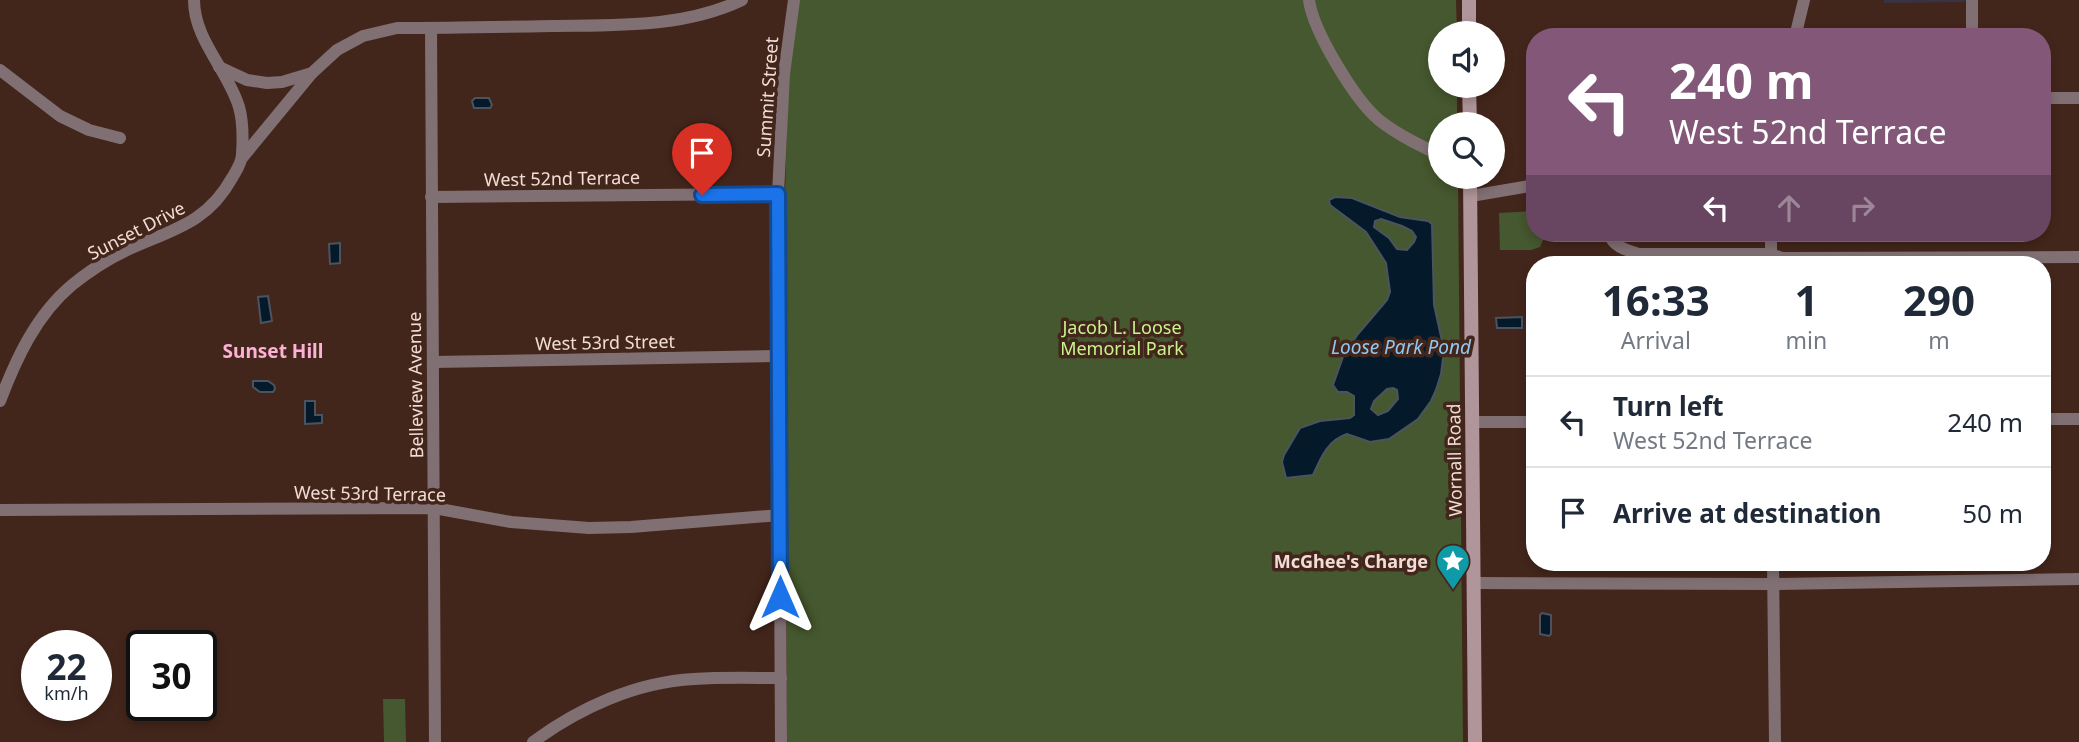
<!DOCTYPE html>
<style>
:root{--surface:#fff;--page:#f6f6f7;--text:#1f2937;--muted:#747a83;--line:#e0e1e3}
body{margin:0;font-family:"Noto Sans",sans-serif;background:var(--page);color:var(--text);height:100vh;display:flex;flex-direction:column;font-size:26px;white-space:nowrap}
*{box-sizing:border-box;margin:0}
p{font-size:23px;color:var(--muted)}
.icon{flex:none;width:38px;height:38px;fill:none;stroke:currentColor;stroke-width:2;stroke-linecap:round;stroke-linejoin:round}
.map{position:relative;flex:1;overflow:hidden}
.side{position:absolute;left:1526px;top:256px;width:525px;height:315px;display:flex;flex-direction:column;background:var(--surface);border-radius:28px;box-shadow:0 4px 10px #0003}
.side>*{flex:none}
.top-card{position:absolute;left:1526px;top:28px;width:525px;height:214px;border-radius:28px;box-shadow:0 4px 10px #0003;background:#825778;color:#fff;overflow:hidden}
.fabs{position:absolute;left:1428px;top:21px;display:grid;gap:14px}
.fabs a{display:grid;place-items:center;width:77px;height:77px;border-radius:50%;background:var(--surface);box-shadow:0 4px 10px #0003;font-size:35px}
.speed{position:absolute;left:21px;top:630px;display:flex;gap:14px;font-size:35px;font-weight:700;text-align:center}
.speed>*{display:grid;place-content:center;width:91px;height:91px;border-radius:50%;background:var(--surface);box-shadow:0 4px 10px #0003;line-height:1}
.speed small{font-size:18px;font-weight:400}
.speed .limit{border:4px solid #111;border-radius:10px;background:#fff;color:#111}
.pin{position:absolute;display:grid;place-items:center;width:60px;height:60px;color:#fff;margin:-72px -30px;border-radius:50% 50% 50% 0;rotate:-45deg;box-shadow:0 0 7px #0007}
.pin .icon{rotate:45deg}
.me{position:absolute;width:77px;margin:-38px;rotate:0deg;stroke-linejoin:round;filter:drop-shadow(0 0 5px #0008)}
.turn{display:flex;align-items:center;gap:24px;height:147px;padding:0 28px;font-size:32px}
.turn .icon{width:91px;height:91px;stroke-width:2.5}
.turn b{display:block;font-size:49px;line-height:60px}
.lanes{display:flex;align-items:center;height:66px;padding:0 28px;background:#0003;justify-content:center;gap:35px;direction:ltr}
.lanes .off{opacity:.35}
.eta{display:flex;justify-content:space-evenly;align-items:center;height:119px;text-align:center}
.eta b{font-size:42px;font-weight:700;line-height:49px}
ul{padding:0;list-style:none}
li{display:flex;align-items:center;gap:21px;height:91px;padding:0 28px;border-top:2px solid var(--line)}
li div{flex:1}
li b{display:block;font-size:26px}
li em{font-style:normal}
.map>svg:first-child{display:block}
</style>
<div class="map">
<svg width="2079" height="742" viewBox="0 0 2079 742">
<rect width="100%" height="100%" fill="#43261b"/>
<polygon fill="#383343" points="1884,0 1965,0 1965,2 1884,3"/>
<g fill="#46582f">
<polygon points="798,0 1456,0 1457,33 1440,33 1440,86 1457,86 1457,124 1440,124 1440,177 1458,177 1463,742 787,742 785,195 788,89"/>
<polygon points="1535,211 1535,233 1543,233 1544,238 1540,247 1531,250 1500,250 1499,213"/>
<polygon points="383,699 405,699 406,742 384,742"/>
</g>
<g fill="#041a2b" stroke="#4b545e" stroke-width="2" fill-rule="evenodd">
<polygon points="475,98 489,98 492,105 490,108 474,108 472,101"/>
<path d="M1335 197 1352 198 1400 217 1428 221 1432 224 1434 305 1444 350 1441 374 1436 390 1431 401 1418 419 1389 439 1370 442 1347 434C1328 440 1321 457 1313 475L1286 478 1282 462 1284 455 1300 428 1320 421 1350 418 1354 415V396L1347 392H1338L1333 385 1344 354 1358 334 1387 300 1390 292 1386 263 1366 232 1330 205 1329 200ZM1381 219 1402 226 1412 231 1416 237 1414 242 1407 250 1397 249 1389 238 1374 227 1375 221ZM1387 389 1393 388 1397 390 1398 399 1388 411 1378 415 1371 409 1374 401Z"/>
<polygon points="340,243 340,263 330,264 329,244"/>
<polygon points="268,296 272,321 261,323 258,297"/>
<polygon points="1522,317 1522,328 1497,328 1496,318"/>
<polygon points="253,381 268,381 274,385 275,389 273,392 260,392 253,387"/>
<polygon points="305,401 315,401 315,415 322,415 322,423 305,424"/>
<polygon points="1542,613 1551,615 1551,634 1549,636 1540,634 1540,615"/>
</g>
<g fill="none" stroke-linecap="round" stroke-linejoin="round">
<g stroke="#817073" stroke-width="12">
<path d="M1309 0C1313 31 1355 100 1379 120 1398 135 1419 145 1440 155"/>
<polyline points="1972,0 1972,37"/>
<polyline points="431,28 435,742"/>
<polyline points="1795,37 1804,0"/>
<path d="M219 67 247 80 267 83 282 82 312 73 337 50 363 36 397 28C448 28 500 27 552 26 616 25 683 28 742 0"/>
<polyline points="0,70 60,116 89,130 120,138"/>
<polyline points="2042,98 2079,98"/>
<polyline points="242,158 312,73"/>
<polyline points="1471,196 1535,185"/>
<polyline points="431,197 778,194"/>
<path d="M1609 233C1613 247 1626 250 1639 254H1770L1782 258 2079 257"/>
<polyline points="1771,264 1771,233"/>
<polyline points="433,362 778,356"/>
<path d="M0 401C16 359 36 315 72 285 88 272 106 260 125 251 170 230 206 225 232 178 236 171 242 163 242 154 243 139 243 121 239 107 228 70 194 40 194 0"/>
<polyline points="2042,419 2079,419"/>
<polyline points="1473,422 1535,422"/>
<polyline points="0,510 434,508 511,522 589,528 631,527 780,515"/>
<polyline points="1773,562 1775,742"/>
<polyline points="1475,583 1773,584 2079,579"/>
<path d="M533 742C579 708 636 682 694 679 722 677 752 678 781 678"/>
<polyline points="781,742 778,194 784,74 794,0"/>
</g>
<g stroke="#b0959a" stroke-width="14">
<polyline points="1469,0 1469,33"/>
<polyline points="1469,86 1470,124"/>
<polyline points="1470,177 1475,742"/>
</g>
</g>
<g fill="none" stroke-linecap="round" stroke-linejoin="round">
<g stroke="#114b97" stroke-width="18">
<polyline id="route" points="702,195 778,194 780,597"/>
</g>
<use href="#route" stroke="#1a73e8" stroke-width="12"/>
</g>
<defs>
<g id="sight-pin" transform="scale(1.75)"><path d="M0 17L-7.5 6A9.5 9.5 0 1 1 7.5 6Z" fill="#0f9aa8" stroke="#43261b"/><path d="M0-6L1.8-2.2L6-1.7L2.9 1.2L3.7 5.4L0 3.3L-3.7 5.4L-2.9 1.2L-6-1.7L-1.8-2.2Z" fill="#fff"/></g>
</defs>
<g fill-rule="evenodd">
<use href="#sight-pin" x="1453" y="561"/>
</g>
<g text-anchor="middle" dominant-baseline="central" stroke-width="7" stroke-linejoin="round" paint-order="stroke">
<g font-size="18" fill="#f1ddd5" stroke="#43261b">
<text transform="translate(767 97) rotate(-86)">Summit Street</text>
<text transform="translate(562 178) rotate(-1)">West 52nd Terrace</text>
<text transform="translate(136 230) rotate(-27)">Sunset Drive</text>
<text transform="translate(605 342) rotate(-1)">West 53rd Street</text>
<text transform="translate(415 385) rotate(-91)">Belleview Avenue</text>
<text transform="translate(1454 460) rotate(-91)">Wornall Road</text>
<text transform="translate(370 493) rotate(1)">West 53rd Terrace</text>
</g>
<g font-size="18" fill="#c7f58c" stroke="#43261b">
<text x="1122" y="327">Jacob L. Loose<tspan x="1122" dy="21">Memorial Park</tspan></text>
</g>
<g font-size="18" font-weight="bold" fill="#f1ddd5" stroke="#43261b" text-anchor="end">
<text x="1428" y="561">McGhee's Charge</text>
</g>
<g font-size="19" font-style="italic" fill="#91c7f3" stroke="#43261b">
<text x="1401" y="347">Loose Park Pond</text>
</g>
<g font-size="19" font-weight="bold" fill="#feb1d7" stroke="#43261b">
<text x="273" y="351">Sunset Hill</text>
</g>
</g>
</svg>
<div class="fabs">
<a><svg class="icon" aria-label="sound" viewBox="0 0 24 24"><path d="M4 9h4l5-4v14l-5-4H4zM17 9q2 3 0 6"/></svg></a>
<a><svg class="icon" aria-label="search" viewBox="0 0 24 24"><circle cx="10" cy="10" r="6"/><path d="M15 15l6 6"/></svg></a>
</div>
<div class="speed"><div>22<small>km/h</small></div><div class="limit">30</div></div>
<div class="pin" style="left:702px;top:195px;background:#d93025"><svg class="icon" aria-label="arrive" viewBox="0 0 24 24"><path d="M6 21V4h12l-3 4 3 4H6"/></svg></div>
<svg class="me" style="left:780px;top:597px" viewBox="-20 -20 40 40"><path d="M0-17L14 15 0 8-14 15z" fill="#1a73e8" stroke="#fff" stroke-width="4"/></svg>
<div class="top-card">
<div class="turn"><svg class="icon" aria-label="left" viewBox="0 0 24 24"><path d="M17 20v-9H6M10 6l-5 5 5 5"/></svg><div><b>240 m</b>West 52nd Terrace</div></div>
<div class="lanes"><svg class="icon" aria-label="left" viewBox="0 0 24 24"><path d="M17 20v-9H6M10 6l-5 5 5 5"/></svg><svg class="icon off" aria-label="ahead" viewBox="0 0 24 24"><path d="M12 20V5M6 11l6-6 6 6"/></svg><svg class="icon off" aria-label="right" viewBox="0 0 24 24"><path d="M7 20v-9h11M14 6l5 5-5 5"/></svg></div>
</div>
<section class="side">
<div class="eta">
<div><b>16:33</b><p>Arrival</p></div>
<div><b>1</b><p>min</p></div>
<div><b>290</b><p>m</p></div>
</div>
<ul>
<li><svg class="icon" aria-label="left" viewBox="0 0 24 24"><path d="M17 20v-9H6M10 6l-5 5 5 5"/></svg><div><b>Turn left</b><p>West 52nd Terrace</p></div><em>240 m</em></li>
<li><svg class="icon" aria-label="arrive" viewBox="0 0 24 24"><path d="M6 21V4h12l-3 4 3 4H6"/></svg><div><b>Arrive at destination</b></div><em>50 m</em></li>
</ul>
</section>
</div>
